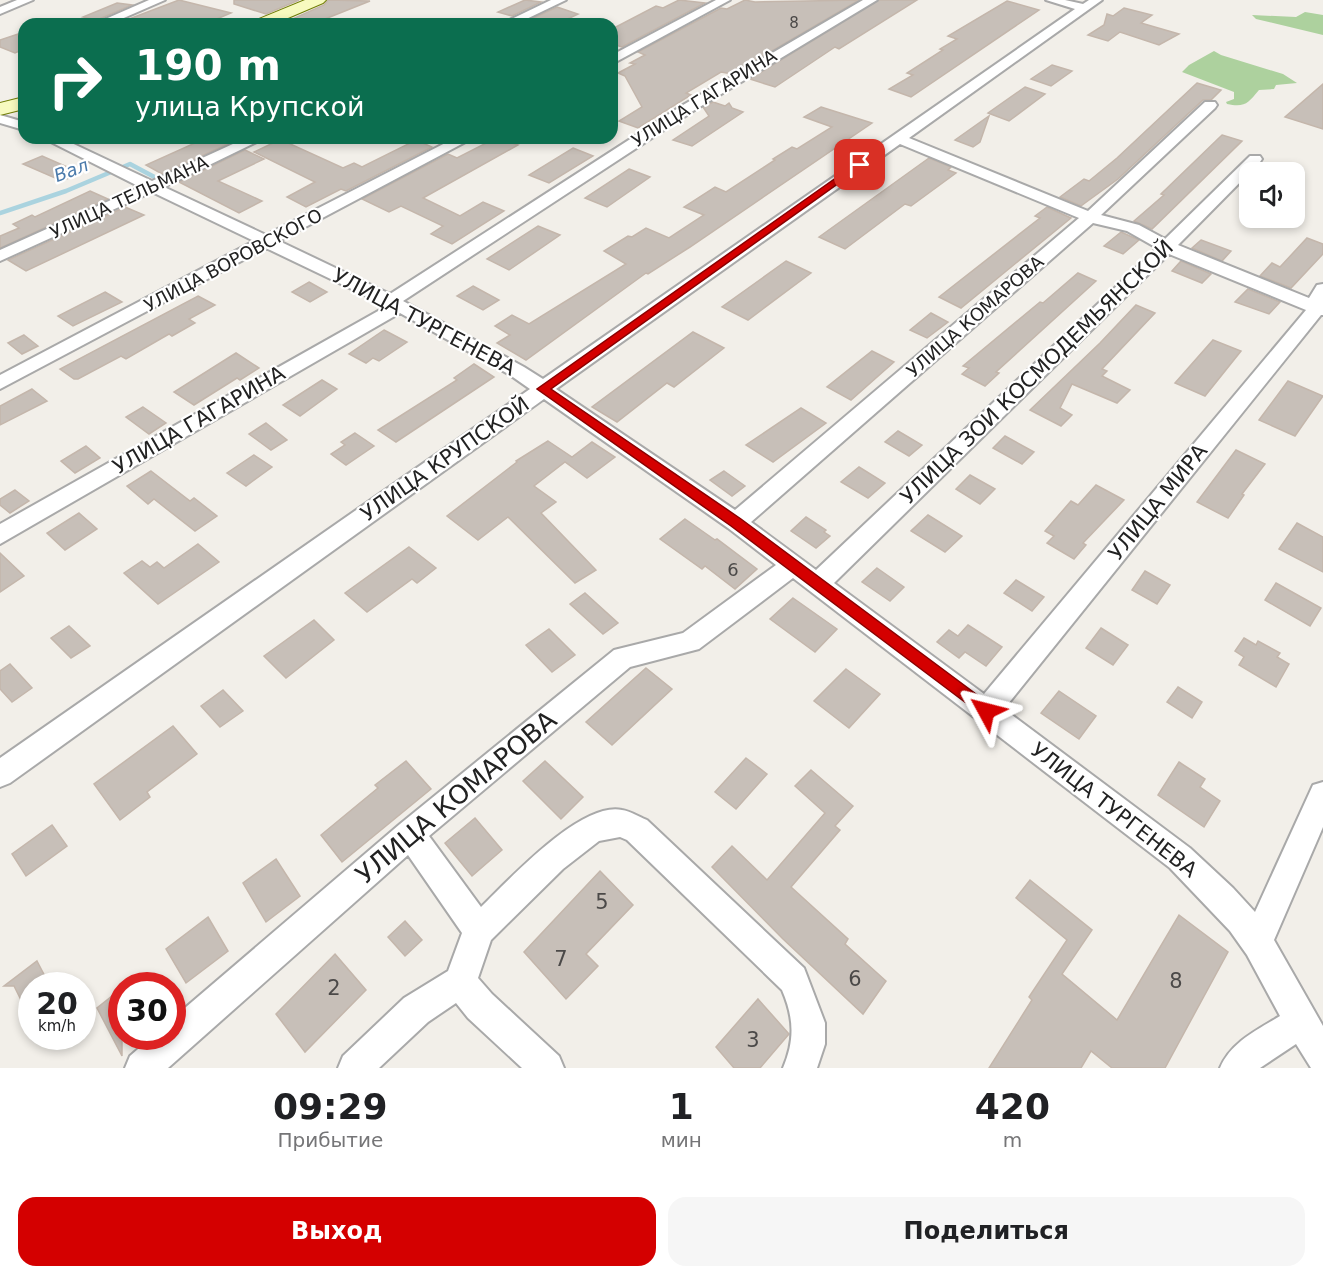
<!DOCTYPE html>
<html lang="ru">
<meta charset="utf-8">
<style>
:root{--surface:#fff;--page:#f6f6f6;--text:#202124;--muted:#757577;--accent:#d40000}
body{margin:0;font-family:"DejaVu Sans",sans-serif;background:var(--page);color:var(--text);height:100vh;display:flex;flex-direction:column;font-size:22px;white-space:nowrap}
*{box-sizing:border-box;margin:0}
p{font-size:20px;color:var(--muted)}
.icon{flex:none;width:33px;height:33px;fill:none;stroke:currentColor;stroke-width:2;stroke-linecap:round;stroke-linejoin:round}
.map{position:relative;height:1068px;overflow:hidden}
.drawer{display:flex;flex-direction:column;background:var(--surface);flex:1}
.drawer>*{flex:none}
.banner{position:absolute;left:18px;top:18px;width:600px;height:126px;border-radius:18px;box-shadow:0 3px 9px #0003;background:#0b6e4f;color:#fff;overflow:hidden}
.buttons{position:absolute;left:1239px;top:162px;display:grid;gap:12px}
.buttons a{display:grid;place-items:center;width:66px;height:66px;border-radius:12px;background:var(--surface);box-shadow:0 3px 9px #0003;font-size:30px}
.speed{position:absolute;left:18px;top:972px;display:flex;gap:12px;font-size:30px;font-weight:700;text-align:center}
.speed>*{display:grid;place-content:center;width:78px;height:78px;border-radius:50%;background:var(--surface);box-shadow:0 3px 9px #0003;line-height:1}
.speed small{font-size:15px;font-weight:400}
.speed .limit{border:9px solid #d22;background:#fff;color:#111}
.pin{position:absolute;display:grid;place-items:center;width:51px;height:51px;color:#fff;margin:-26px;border-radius:12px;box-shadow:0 3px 9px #0006}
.me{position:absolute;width:66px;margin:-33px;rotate:308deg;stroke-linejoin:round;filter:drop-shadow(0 0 4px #0008)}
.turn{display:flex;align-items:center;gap:21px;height:126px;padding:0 18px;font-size:27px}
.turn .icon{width:78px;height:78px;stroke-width:2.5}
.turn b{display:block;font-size:42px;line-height:51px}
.eta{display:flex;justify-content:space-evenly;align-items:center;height:102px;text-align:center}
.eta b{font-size:36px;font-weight:700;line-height:42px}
.primary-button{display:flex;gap:12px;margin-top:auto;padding:12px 18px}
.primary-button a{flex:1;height:69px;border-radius:18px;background:var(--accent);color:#fff;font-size:24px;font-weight:700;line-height:69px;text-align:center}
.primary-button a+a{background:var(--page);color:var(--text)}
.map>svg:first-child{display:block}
</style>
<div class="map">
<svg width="1323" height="1068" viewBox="0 0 1323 1068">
<rect width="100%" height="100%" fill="#f2efe9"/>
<g fill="#add19e">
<polygon points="1305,12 1323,15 1323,35 1256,19 1252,15 1296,17"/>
<path d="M1214 51 1221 55 1283 74 1297 83 1276 85 1274 89 1259 90C1248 103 1245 108 1227 104L1226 102 1234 99V92L1182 72 1189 65Z"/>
</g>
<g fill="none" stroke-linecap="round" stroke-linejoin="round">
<polyline stroke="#aad3df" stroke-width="3" points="496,24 503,21"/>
<polyline stroke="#aad3df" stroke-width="4.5" points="0,213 66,191 130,164 160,180 165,177"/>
</g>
<g fill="#c7bfb8" stroke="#c4b6ab" stroke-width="1.5">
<polygon points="179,0 231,13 205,24 116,24"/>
<polygon points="234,0 299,0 266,14 234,4"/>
<polygon points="328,0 370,1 315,23 298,24 288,21 324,5"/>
<polygon points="525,0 541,2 512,16 498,12"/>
<polygon points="679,0 705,3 622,47 612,44 612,29 656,6 663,8"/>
<polygon points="745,0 755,2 859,0 732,74 721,72 686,93 691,95 638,128 619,121 642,107 625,76 618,73 635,64 630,63 645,55 638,52 721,8 727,9"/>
<polygon points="879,0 917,0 839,49 835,47 775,87 750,79"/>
<polygon points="1007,1 1039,10 911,97 889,89 913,75 907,73 943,50 940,49 957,39 948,36"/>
<polygon points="117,3 132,5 97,20 83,17"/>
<polygon points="557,7 578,14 557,24 536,24 527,21"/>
<polygon points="1124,8 1152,15 1141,23 1179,34 1159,45 1120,32 1108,41 1088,35 1104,25 1107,14 1113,16"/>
<polygon points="24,32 24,49 15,53 0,47 0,40"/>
<polygon points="1052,65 1072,71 1051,86 1031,79"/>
<polygon points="1197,83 1221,90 1211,100 1203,100 1118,179 1085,203 1081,206 1060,197 1084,179 1089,181 1117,158"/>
<polygon points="1323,84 1323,129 1285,117"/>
<polygon points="1025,87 1045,94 1009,121 988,113"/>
<polygon points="713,102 725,106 729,103 732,108 743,112 692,146 673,140 709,116 703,107"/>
<polygon points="821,107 872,123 690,247 648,274 646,273 526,360 497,343 510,335 495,326 512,315 529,324 626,264 604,251 628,236 632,237 646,228 669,238 704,215 684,207 715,187 726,192 775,160 773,159 792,147 797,149 832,127 804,117"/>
<polygon points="989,116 980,142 973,147 955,140"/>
<polygon points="1222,135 1242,141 1152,229 1134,221 1164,195 1161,194"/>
<polygon points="206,138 219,138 230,143 162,174 146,165"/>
<polygon points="496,138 518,145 423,198 460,216 483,202 504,211 452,244 431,234 443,226 401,206 389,212 362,199 448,154 457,158"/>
<polygon points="416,140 432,147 346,191 341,189 306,207 287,197 315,182 254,152 277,141 286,142 343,168 354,163 362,167"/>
<polygon points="573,148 593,156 549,183 529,175"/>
<polygon points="245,150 264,159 218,181 262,201 239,213 179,182"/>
<polygon points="42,156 81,173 62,181 23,164"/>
<polygon points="929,158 951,167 948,170 956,173 911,206 905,204 845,249 819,237"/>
<polygon points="629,169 650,177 607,207 585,198"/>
<polygon points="90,191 108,199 0,248 0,236 19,228 13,224 32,215 35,217"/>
<polygon points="125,207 144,215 26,271 8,260"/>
<polygon points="1047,207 1071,218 961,308 939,297 1040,218 1035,216"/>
<polygon points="538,226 560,235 509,270 487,259"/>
<polygon points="1121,232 1139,240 1123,254 1104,246"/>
<polygon points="1307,238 1323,244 1323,254 1291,288 1260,276 1272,263 1280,267"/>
<polygon points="1201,240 1231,251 1222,261 1192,248"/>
<polygon points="786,261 811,273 748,320 722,307"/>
<polygon points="1181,261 1211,274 1202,283 1172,271"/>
<polygon points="1078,273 1096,281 996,372 999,373 985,386 962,374 969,368 963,366 1040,302 1043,303"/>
<polygon points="309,282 327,292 310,302 292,292"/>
<polygon points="473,286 499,300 483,310 457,296"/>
<polygon points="1248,289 1280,302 1269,314 1235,302"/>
<polygon points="105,292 122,302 73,326 58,316"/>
<polygon points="198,296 215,305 189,319 195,323 172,336 169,334 126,359 121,356 78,379 74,379 60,369"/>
<polygon points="1136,305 1155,313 1102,369 1107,371 1102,376 1130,390 1117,403 1072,384 1060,408 1072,415 1061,426 1030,410 1100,343"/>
<polygon points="931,313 948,322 927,338 910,330"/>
<polygon points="384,330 407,342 379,361 373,358 366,363 349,354"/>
<polygon points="693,332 724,348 674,387 667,383 617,422 592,407"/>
<polygon points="24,335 38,346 22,354 8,343"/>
<polygon points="1213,340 1241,351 1205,396 1175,383"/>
<polygon points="872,351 894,362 851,400 827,387"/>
<polygon points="236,353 259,368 240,380 237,378 194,405 174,392"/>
<polygon points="474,364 494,377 396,442 378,430 457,380 454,378"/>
<polygon points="322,380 337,389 300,416 283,405"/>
<polygon points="1288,381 1323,396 1295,436 1259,420"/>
<polygon points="32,389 47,401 0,425 0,406"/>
<polygon points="143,407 166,423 149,434 126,417"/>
<polygon points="801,408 826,423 773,462 746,445"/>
<polygon points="266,423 287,440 271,450 249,434"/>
<polygon points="898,431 922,445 909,456 885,442"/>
<polygon points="355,433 374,446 346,465 331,454 345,445 341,442"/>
<polygon points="1005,436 1034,452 1022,464 993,448"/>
<polygon points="548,441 572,457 592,442 615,457 587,478 565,462 534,486 556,502 541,513 596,570 575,583 508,517 478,540 447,516 517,462 516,461"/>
<polygon points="86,446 100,458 75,473 61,461"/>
<polygon points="1236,450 1265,464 1242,494 1244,495 1228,518 1197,502"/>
<polygon points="254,455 272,467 246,486 227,473"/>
<polygon points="859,467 885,483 868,498 841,482"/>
<polygon points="151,471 190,501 194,498 217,516 195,531 154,499 148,504 127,486"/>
<polygon points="724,471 745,486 732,496 710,480"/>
<polygon points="970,475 995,489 980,504 956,489"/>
<polygon points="1096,485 1124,500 1083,543 1086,545 1074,559 1047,543 1054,536 1045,531 1071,501 1078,505"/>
<polygon points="15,490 29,501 10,513 0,505 0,499"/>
<polygon points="79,513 97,529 65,550 47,533"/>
<polygon points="928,515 962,536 945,552 911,531"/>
<polygon points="806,517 826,530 824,532 830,536 816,548 791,531"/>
<polygon points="685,519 715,540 717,539 757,569 735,589 705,566 702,569 660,539"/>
<polygon points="1297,523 1323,537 1323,572 1279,549"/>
<polygon points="198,544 219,562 158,604 124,573 142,561 150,567 157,562 164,568"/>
<polygon points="409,547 436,568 417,583 412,579 367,612 345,593"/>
<polygon points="0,553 24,576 0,592"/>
<polygon points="877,568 904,587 890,601 862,582"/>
<polygon points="1145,571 1170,585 1157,604 1132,590"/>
<polygon points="1016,580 1044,597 1032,611 1004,593"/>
<polygon points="1276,583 1321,608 1310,626 1265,600"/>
<polygon points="585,593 618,623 603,634 570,604"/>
<polygon points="793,598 837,629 815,652 770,619"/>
<polygon points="314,620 334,640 286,678 264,656"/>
<polygon points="968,625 1002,647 986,666 965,652 959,658 937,642 949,630 958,636"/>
<polygon points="69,626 90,646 71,658 51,638"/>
<polygon points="1101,628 1128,645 1113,665 1086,648"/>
<polygon points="549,629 575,655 552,672 526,645"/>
<polygon points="1244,638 1256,645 1258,641 1280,653 1277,657 1289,664 1276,687 1239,665 1244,657 1235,651"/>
<polygon points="10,664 32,688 12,702 0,689 0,671"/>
<polygon points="646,668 672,689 612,745 586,722"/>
<polygon points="846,669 880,694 849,728 814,701"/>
<polygon points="1178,687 1202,702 1192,718 1167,702"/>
<polygon points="223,690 243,711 220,727 201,706"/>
<polygon points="1059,691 1096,716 1079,739 1041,713"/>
<polygon points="173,726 197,754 147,792 150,797 120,820 94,784"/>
<polygon points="746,758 767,774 736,809 715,792"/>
<polygon points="406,761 431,789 342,862 321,835 378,788 375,785"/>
<polygon points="545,761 583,797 561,819 523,781"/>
<polygon points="1179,762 1205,779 1200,787 1220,801 1204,827 1158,795"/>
<polygon points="811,770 853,806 835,826 840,830 791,887 848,939 845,944 886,981 863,1014 783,939 712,867 732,846 767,880 825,813 795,786"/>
<polygon points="475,818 502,850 472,876 445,843"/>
<polygon points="52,825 67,846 26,876 12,854"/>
<polygon points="276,859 300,896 266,922 243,883"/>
<polygon points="600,871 633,905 586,954 598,966 566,999 524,952"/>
<polygon points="1030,880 1092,930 1062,974 1117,1020 1179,915 1228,952 1165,1068 1112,1068 1091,1051 1081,1068 989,1068 1032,1000 1029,997 1067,940 1016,898"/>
<polygon points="208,917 228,951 186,983 166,949"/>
<polygon points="405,921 422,940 405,956 388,937"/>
<polygon points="335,954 366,990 305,1052 276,1014"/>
<polygon points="37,961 50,986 32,986 32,1022 14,986 4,986"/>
<polygon points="122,988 122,1056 97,1008"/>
<polygon points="758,999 789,1034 760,1068 734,1068 716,1047"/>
</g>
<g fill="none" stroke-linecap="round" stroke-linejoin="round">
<g stroke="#a9a9a9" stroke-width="4">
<g id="street">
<polygon points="17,0 33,0 0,14 0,7"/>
<polygon points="149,0 165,0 110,24 94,24"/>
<polygon points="551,0 566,0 516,24 501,24"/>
<polygon points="716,0 730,0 612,64 612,55"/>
<path d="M863 0H877L693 111 403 301 524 367 543 379 1075 9 1046 0H1065L1083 4 1089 0H1102L909 138 1088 211 1205 102H1215L1217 105 1215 108 1101 215 1139 225 1165 239 1250 156H1260L1262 159 1260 162 1178 245 1309 298 1317 285 1323 284V315H1321L1004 709 1190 848 1233 888 1255 912 1313 785 1323 782V827L1274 940 1323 1026V1068H1311L1296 1044 1260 1068H1220C1231 1042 1257 1030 1280 1016L1247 955 1230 931 1170 868 793 578 699 649 630 667 429 836 481 907C509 880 581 801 622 810 630 811 639 817 647 820L804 968 825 1023V1044L817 1068H783C795 1040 794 1018 782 990L627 840 620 837 599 841 563 869 491 940 478 978 492 994 559 1056 564 1068H522L468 1018 456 1003 428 1022 379 1068H338L343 1056 404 998 448 971 462 933 408 855 168 1068H125L130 1056 153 1036H172V1019L400 824 614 650 683 633 776 565 728 528 544 399 10 783 0 787V758L530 389 510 375 400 313 0 544V524L387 306 266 248 0 389V375L254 241 152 192 0 261V250L140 187 43 138H61L152 181 246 138H265L164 187 266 235 455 138H473L279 241 390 294 683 105ZM900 144 1079 218 735 510 556 389ZM1093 223 1127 231 1157 248 816 570 751 522ZM1169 254 1306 310 984 694 834 583Z"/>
<polygon points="0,115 24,122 24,130 0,123"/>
</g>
</g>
<g stroke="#707d05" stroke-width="2">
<g id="secondary">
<polygon points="305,0 326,0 323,3 274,24 252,24 254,21"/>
<polygon points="24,97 24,109 0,115 0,103"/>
</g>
</g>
<use href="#street" fill="#fff" fill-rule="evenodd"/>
<use href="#secondary" fill="#f7fabf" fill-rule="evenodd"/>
</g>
<polygon fill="#d40000" stroke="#8a0000" stroke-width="1.5" points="857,163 864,165 551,389 741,519 992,706 994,711 992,716 986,718 731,526 537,389"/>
<g text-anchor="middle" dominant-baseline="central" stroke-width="4.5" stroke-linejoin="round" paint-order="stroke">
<g font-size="15" fill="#4b4948">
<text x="794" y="23">8</text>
</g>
<g font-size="18" fill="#222" stroke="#fff">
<text transform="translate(704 98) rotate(-32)">УЛИЦА ГАГАРИНА</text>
<text transform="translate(129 197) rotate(-25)">УЛИЦА ТЕЛЬМАНА</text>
<text transform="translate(233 260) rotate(-28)">УЛИЦА ВОРОВСКОГО</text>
<text transform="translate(975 316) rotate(-41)">УЛИЦА КОМАРОВА</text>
</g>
<g font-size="18" font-style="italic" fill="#4a7aab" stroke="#fff">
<text transform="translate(71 170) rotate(-21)">Вал</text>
</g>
<g font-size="18" fill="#4b4948">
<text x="733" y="569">6</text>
</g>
<g font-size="21" fill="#222" stroke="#fff">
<text transform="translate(424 322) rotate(28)">УЛИЦА ТУРГЕНЕВА</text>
<text transform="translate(1037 372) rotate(-44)">УЛИЦА ЗОИ КОСМОДЕМЬЯНСКОЙ</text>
<text transform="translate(199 420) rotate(-30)">УЛИЦА ГАГАРИНА</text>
<text transform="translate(445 459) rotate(-35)">УЛИЦА КРУПСКОЙ</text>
<text transform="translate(1158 502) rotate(-51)">УЛИЦА МИРА</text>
<text transform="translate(1114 810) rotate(38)">УЛИЦА ТУРГЕНЕВА</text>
</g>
<g font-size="21" fill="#4b4948">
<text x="602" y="902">5</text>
<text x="561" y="959">7</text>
<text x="855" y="979">6</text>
<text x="1176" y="981">8</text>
<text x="334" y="988">2</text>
<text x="753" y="1040">3</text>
</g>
<g font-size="26" fill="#222" stroke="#fff">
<text transform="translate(456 797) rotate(-40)">УЛИЦА КОМАРОВА</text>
</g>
</g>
</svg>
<div class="buttons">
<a><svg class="icon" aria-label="sound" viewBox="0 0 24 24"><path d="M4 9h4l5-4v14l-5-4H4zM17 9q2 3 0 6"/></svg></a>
</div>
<div class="speed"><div>20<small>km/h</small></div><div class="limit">30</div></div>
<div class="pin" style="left:860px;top:165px;background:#d93025"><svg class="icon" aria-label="arrive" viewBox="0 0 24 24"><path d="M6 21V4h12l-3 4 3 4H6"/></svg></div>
<svg class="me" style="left:986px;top:711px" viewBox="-20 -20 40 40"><path d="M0-17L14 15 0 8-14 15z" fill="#d40000" stroke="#fff" stroke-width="4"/></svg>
<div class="banner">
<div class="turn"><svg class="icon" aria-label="right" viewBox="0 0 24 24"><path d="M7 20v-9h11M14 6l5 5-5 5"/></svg><div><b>190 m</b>улица Крупской</div></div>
</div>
</div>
<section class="drawer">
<div class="eta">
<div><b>09:29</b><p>Прибытие</p></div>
<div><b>1</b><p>мин</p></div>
<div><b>420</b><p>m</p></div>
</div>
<div class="primary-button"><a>Выход</a><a>Поделиться</a></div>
</section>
